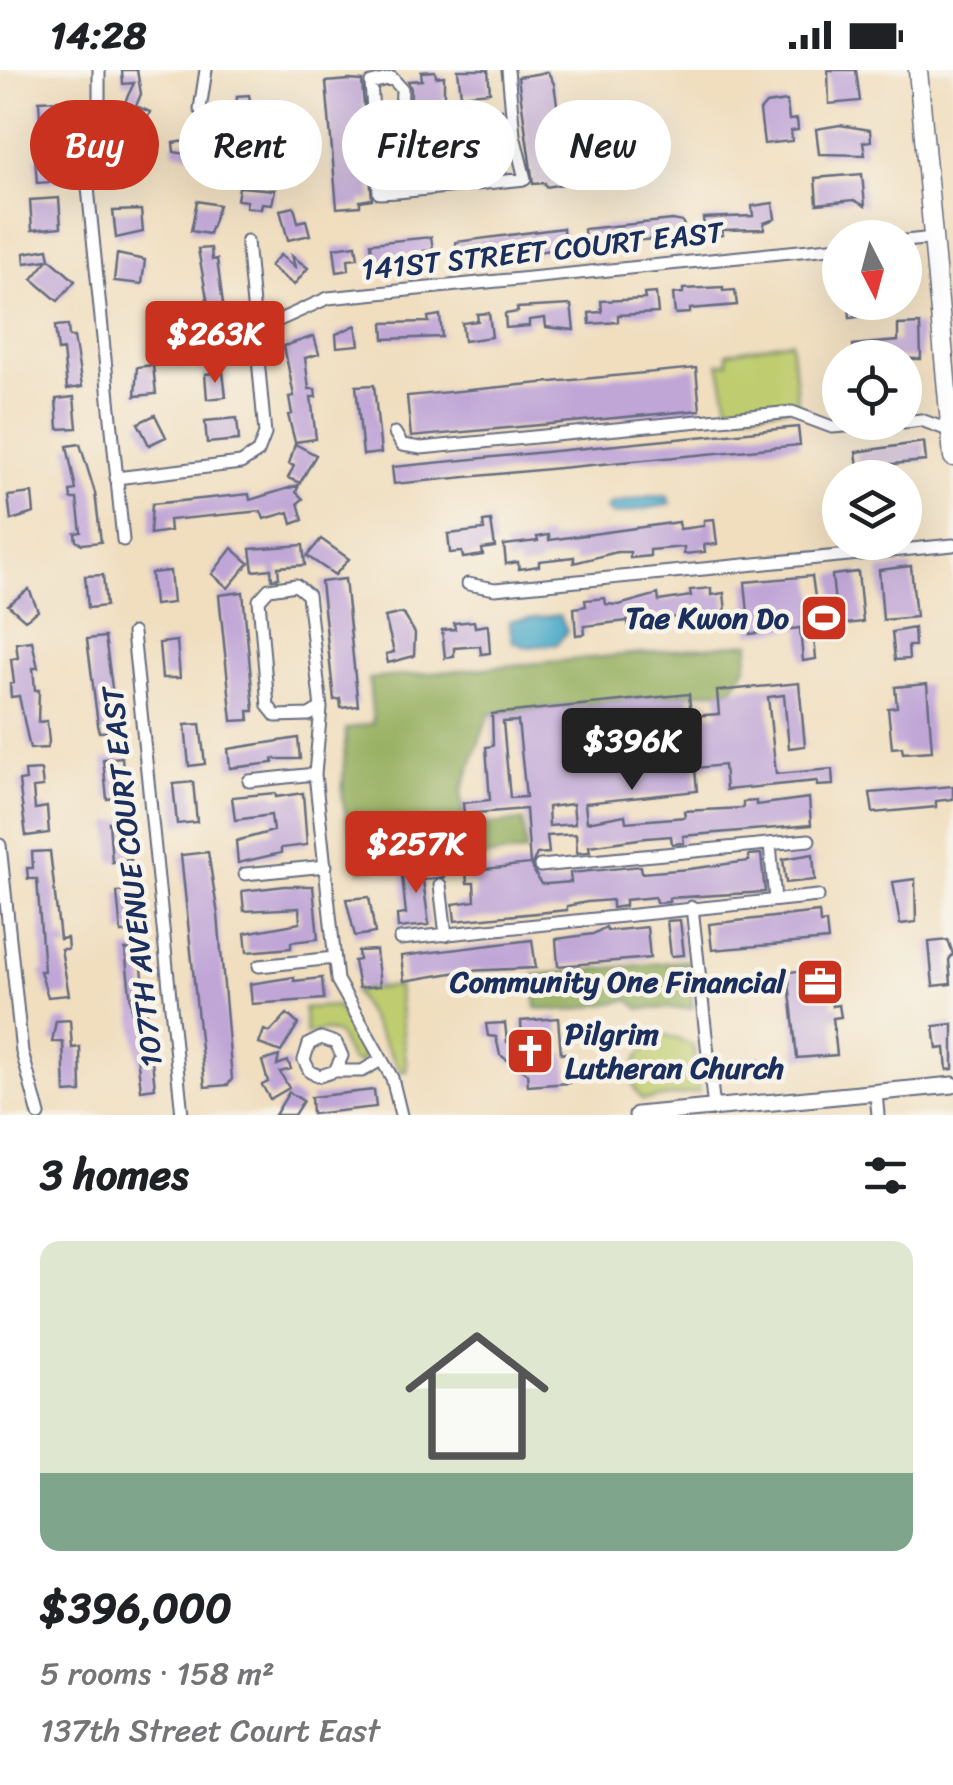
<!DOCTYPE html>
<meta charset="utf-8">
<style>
:root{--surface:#fff;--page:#f6f6f6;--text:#202124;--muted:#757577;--line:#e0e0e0;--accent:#c8321e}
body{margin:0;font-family:Sriracha,sans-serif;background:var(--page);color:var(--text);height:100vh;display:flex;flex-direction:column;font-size:38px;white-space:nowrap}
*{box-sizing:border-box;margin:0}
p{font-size:32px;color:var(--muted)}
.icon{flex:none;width:55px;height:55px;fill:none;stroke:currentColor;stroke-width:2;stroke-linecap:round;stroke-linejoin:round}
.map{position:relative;height:1045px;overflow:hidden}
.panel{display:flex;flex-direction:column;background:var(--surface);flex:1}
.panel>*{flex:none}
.hud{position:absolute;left:30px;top:30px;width:895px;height:90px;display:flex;gap:20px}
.needle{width:65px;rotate:174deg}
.tools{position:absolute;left:822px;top:150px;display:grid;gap:20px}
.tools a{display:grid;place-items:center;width:100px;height:100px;border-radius:50%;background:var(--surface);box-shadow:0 10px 40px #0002;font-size:50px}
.price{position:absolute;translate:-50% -85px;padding:0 22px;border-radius:10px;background:var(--accent);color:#fff;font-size:32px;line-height:65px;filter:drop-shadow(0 2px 5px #0008)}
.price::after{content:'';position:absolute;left:50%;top:60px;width:30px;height:22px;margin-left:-15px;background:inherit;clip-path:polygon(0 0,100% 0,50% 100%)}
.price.on{background:#222;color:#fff}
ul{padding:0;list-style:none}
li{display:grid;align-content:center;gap:20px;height:530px;padding:0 40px}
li+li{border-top:2px solid var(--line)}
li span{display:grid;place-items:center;height:310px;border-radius:20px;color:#555}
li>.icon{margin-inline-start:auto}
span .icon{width:180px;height:180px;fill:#fffc;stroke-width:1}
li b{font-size:42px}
h2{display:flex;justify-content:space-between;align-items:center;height:120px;padding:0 40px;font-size:42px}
.tag{padding:0 35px;border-radius:45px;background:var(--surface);box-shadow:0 10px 40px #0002;font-size:35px;line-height:90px}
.tag.on{background:var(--accent);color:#fff}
.status{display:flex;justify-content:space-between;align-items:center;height:70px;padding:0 50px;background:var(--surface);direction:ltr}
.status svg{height:28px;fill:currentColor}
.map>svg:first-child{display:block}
</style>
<div class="status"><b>14:28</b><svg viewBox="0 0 49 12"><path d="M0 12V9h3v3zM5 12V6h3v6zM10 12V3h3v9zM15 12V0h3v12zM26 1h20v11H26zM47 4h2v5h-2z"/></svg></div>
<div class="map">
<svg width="953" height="1045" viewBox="0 0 953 1045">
<rect width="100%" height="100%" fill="#f7f3e8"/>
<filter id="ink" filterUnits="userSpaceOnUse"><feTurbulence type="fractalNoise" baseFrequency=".01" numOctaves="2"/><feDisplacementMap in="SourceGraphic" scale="20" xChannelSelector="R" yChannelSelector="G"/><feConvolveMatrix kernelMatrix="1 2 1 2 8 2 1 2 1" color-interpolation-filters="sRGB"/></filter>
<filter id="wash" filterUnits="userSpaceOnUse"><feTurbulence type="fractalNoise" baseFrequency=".0048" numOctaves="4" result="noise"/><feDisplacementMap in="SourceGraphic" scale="40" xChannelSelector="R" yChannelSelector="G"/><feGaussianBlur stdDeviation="2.25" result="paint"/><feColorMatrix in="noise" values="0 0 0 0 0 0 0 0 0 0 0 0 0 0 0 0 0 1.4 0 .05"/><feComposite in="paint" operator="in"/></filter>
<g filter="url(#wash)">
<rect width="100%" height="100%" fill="#f0debf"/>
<!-- green -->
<path fill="#bfcd70" stroke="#6d7e67" stroke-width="2.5" d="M791,271L798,337L736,343L729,339L719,293H728L727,283Z
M398,916L407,1001H401L354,921Z
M337,936L365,983L360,993L351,991L338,964L325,960L306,964L304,938Z
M666,965L693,975L699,1022L643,1030C619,1005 640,975 666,965Z"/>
<!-- forest -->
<path fill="#97b062" stroke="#597060" stroke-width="2.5" d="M750,573L746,597L732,619L489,644L461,723L464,757L523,751L526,782L360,800L342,729L346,659L373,653L369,609Z
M684,891L688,892L693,938L640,939L629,930L567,941L536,938L534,905Z"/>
<!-- water -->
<path fill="#49a9c8" stroke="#326c93" stroke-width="2.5" d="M651,426H667L671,434L613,445L606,439L610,434Z
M559,545L567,561L557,574L527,577L513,572L509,551Z"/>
<g id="blocks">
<!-- building -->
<path fill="#c0a6d7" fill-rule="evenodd" d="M122,0H137L141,24L136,36L150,42L139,68L113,57L134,13L123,14Z
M458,0H488L490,22L461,25Z
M828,0H856L860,31L829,34Z
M435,1L436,7L444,6V74L472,71L471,52L496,49L495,40L502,39L506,102L453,107L452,99H437V109L416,111L415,104H408L411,19L408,11L422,10L421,2Z
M548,2L554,14L569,113L546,117L545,113L533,114L518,7Z
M349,10L362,11L372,129L360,131V136L337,138L326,12Z
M249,25L255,55L235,57L237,26Z
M58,30V40H65L66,55L59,56V65L41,66L39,31Z
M787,31L789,50L797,49L798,60L791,61L792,71L764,74L760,41L766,34Z
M840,55L870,60L871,71L863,72L865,85L819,84L816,59Z
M257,69L266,86L233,98L227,84Z
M186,71H213L215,89L193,92L192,85L174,82L173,73Z
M125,82L136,84L138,106L110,112L107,84Z
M62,84L64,111L37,113L35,86Z
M862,104L865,136L854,130L817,134L815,108Z
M239,117L275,120L272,134L262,133L261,139L246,137L247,131L237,130Z
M59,128L61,157L32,160L30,130Z
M197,131L219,135L209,164L191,161Z
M773,133L775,149L764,153V159L722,160L723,165L705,167L703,148L753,146L752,136Z
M294,137L298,152L306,150L310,165L288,170L280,140Z
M141,140L143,162L116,168L113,141Z
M672,150L683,152L685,167L585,174L584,159Z
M563,158L565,178L487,189L457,187L456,172Z
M431,167L433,180L424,181V187L373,196L371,173Z
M356,175L358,188L348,189L349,200L337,202L334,178Z
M211,178L212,190L217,189L228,272L221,273L222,284L207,286L201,235L208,234L198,179Z
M48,179L50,189L75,211L58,231L32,209L48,190L25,193L24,183Z
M117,184L145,190L142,214L114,211Z
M280,185L295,197L292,186L308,198L294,215L270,196Z
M723,217V221L735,220L737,235L690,239V243L675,244L673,224L683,223V219Z
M656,223L658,243L618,245V252L590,254L589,243L602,242L601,231L645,229L644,224Z
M876,232L877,244L850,248L849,235Z
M571,235L574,260L546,257L545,248L529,250V256L506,258L505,244L518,242L517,238Z
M489,243L492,267L464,271L462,253L478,251L477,244Z
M440,245L442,267L384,269L383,253L429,252L428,247Z
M920,254L921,289L854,288L853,275L898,271V255Z
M68,255L69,267H74L82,317L67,319L63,280L58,281L55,256Z
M356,255L359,275L337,277L336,264Z
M314,266L319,284L305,288L309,319H315L316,327H311L316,369L295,372L288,345L292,344L289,327L294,326L284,276Z
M153,295L156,324L135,326L137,297Z
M696,298L700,340L411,367L407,326Z
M223,302L226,327L207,329L205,304Z
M374,315L381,383L363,385L356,316Z
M74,327L77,358L58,359L56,329Z
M155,345L166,367L149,375L138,353Z
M237,348L239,370L207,373L205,351Z
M798,357L800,375L394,414L392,397Z
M924,372L926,391L858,397L856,382Z
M80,374L95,423L101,472L82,474L76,471L75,463L81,462L77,429H71L70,421L76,420L67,376Z
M295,374L316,385L300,413L288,408L294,396L289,394Z
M299,415L296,422L303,429L298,433L303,450L292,454L289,442L264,449L261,441L169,450L170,461L150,464L152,434L249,424L250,430Z
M32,423L34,443L11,450L8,426Z
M714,449L717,474L704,475L705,482L684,484V477L650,480V486L630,488V482H617L574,493V487L539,491V496L519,499L518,492L506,494L504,475L538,471L537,467L549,465V470L679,452L680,459L704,456V450Z
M491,451L495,477L482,479L483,485L463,488L462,482L450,483L448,464L484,460L483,452Z
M321,469L349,489L335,505L307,486Z
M303,475L305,495L278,497L279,508L272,509L271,499L253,501L250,479Z
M232,478L249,493L228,518L212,504Z
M911,496L916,547L883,550L879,500Z
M170,501L173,533L154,535L151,503Z
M858,502L863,552L837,555L832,505Z
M103,505L106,536L88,538L85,506Z
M812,506L819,556L813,557L816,589L803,591L800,558L750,564L745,512Z
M345,509L358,636L341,638L340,629L334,630L321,512Z
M711,518V525L724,523L726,542L692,546L693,553L681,554L680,547L637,552L638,560L629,561L628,551L584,556L585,564L576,565L574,538L586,536L585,530L605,528L606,534L619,535L658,524L659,531L691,526L690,520Z
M29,519L38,541L25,550L8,535Z
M243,522L254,641H248L249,650L232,651L219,525Z
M403,543L415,563L414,586L388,593L386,584L394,582L385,547Z
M474,551L475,557L488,555L490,583L481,584L480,576L454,578V587L445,588L442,560L455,559L454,553Z
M914,558L915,576H908L909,589L895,590L892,562Z
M105,567L118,661L99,662L87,569Z
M32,571L38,598H33L35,620H39L38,652L47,651L49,672L47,678L30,679L19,626L11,627L10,614L14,613L11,589L18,588L16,573Z
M177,571L180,608H162L159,573Z
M799,613L805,676L789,678L784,625L768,627L776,704L832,699L833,715L817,716V711L726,720L724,695L695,698L697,721L585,733L587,752L625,745L626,752L685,747L684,741L743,738V732L756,731V735L809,728L811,755L683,766L684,773L672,774L671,766L646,768L589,776L590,782L577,783L576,764L547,766L549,783L537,784L531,796L541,814H547L571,812L570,803L641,796L642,803L689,799L749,791V785L761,784L765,822L669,828V832L656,833L655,827L625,830V836L612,838V830L587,832L567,836V840L455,851L453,834L475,831L474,813H467L466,801L530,794L526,739L464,744L463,733L490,730L486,677L493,676L492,644L689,624L691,646L719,644L717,621ZM518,651L526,727L510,728L503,652ZM573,734L575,754L549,756L548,737Z
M927,614L932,681L903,683L902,677L892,678L888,638L897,637L895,617Z
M200,654L205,694L189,696L185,655Z
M298,668L300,689H273V693L230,698L228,679Z
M122,687L125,727L107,729L103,689Z
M41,700L43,717L33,718L35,739L47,737L49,763L26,766L19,711L26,710L25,701Z
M193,712L197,752L177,754L173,714Z
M953,716V729L936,731V737L873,743L870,723Z
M275,723L276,727L303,723L307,775L281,778V783L238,793L236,771L273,761L271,745L235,750L232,727Z
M127,750L131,790L112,792L109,752Z
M50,781L60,869L67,868L68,879H61L69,925L48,927L40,901H44L37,809H28L27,798H33L32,782Z
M208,782L218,845L232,1009L228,1015L205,1017L181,785Z
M813,784L815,810L786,813L783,789Z
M413,796L414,800L443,798L444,807L423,810L429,855L398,858L397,845L406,844L401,797Z
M915,809L916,852L900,854L893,812Z
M285,816H313L318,869L291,872V878L247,882L245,863L300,853L299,838L244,841L242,821Z
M136,821L139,861L121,863L117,822Z
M369,827L375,863L355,866L346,829Z
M819,842L820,853L826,852L828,870L712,880L709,854Z
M680,850L684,885L671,886L667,851Z
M606,857L607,861L647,857L650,888L558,896L556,869L593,864Z
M532,870L536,898L464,901L404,911L401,886Z
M948,870L953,884L949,890L951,914L933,916L929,872Z
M140,879L155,1018L141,1020L125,880Z
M376,880L380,916L359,918L354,891L359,890L358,881Z
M827,898L832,936L839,935L841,947L833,948L837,985L797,988L788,902Z
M294,907V911L322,908L324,929L252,934L250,914Z
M287,944L298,954L281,982L259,974L264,960L270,962Z
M558,948L561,984L565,983L569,1013L528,1016L527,1003L500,985L496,967L488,966L486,954L505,953L507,972L522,970L521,951Z
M70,950L72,978L80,977L81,1022L65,1023L63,972H52L56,951Z
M953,954V999L947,1000L945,978L937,979L934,956Z
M279,986L277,995L288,991L291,999L280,1002L289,1018L270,1029L262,1015L268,1012L262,991Z
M759,990L760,1004L732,1006L730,992Z
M374,1020L376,1037L312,1044L311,1027Z
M289,1022L303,1031L294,1045H275Z"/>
</g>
</g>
<g filter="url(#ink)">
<use href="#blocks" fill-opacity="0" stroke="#666c80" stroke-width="2.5"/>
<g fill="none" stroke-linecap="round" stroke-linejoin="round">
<!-- street casing -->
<g stroke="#666c80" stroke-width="15">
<path id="street" d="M99,0V36L84,77L123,470
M200,39L206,0
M398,122L402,19L392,8L371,13L379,123L398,122L525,109L514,65L508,0
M905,171L934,168
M255,261L328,228L840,177
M905,352L921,350L951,361
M395,363L402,375L421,378L792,342L832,357L899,352
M116,408L241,393L258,382L265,364L247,171
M468,514L495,519L953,475
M133,563L182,1045
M321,638L309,645L276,646L268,636L259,530L269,519L296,515L308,525L321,638L315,704L337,910L392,1008L401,1045
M249,711L315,704
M770,774L775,830
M0,775L22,982L39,1045
M540,796L809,770
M245,804L326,796
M440,815L446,865
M692,837L714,1039
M400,869L818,826
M259,896L334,888
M335,1001L320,1006L310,1002L304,990L309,974L321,968L336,973L342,986L335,1001H362L381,990
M876,1023L878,1045"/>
</g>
<!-- secondary casing -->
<g stroke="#666c80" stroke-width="19">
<path id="secondary" d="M637,1045L953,1015"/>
</g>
<!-- primary casing -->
<g stroke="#666c80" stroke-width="21">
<path id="primary" d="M918,0L953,387"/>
</g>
<!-- street -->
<use href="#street" stroke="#fff" stroke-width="11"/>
<!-- secondary -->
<use href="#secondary" stroke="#fff" stroke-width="15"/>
<!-- primary -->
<use href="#primary" stroke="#fff" stroke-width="18"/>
</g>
</g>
<!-- icons -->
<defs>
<g id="stadium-square" transform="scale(2.5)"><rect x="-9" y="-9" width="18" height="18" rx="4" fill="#c8321e" stroke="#f7f3e8"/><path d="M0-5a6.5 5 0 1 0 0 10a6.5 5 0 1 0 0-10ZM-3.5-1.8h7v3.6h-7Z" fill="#fff"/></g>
<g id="office-square" transform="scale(2.5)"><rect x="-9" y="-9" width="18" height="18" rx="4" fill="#c8321e" stroke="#f7f3e8"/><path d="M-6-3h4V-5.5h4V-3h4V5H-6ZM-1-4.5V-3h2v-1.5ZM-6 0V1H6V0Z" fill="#fff"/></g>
<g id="church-square" transform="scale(2.5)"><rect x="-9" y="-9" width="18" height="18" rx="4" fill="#c8321e" stroke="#f7f3e8"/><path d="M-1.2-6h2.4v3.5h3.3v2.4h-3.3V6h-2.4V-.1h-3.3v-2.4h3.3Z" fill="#fff"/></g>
</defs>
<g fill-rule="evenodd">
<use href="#stadium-square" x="824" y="548"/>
<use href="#office-square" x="820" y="912"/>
<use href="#church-square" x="530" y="981"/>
</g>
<g text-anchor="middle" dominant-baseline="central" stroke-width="9" stroke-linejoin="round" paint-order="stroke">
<!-- street labels -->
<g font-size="30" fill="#1b2f5e" stroke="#f7f3e8">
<text transform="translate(542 181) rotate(-6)">141ST STREET COURT EAST</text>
<text transform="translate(132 807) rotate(-96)">107TH AVENUE COURT EAST</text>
</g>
<!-- poi labels -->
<g font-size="30" font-weight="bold" fill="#1b2f5e" stroke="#f7f3e8" text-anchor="end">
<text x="789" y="548">Tae Kwon Do</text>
<text x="785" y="912">Community One Financial</text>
<text x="565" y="964" text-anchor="start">Pilgrim<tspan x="565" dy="34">Lutheran Church</tspan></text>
</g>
</g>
</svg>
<div class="tools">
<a><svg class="needle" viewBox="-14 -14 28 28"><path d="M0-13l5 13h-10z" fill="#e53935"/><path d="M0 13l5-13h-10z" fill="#757577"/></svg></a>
<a><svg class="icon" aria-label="locate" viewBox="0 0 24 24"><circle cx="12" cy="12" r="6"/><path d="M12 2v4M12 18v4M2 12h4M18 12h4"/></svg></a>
<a><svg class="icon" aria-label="layers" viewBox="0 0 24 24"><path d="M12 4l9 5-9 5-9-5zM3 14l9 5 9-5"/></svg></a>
</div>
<b class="price" style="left:215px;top:316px">$263K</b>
<b class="price on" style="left:632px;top:723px">$396K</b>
<b class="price" style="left:416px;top:826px">$257K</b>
<div class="hud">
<a class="tag on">Buy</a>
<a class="tag">Rent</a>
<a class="tag">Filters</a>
<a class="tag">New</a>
</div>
</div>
<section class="panel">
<h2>3 homes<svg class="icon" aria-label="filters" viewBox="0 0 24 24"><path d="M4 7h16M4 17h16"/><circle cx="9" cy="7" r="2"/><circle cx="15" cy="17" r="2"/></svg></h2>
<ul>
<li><span style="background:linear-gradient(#dfe7d0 75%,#7fa58c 0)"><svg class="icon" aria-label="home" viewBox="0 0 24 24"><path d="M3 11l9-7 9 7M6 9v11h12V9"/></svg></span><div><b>$396,000</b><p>5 rooms · 158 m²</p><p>137th Street Court East</p></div></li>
</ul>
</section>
